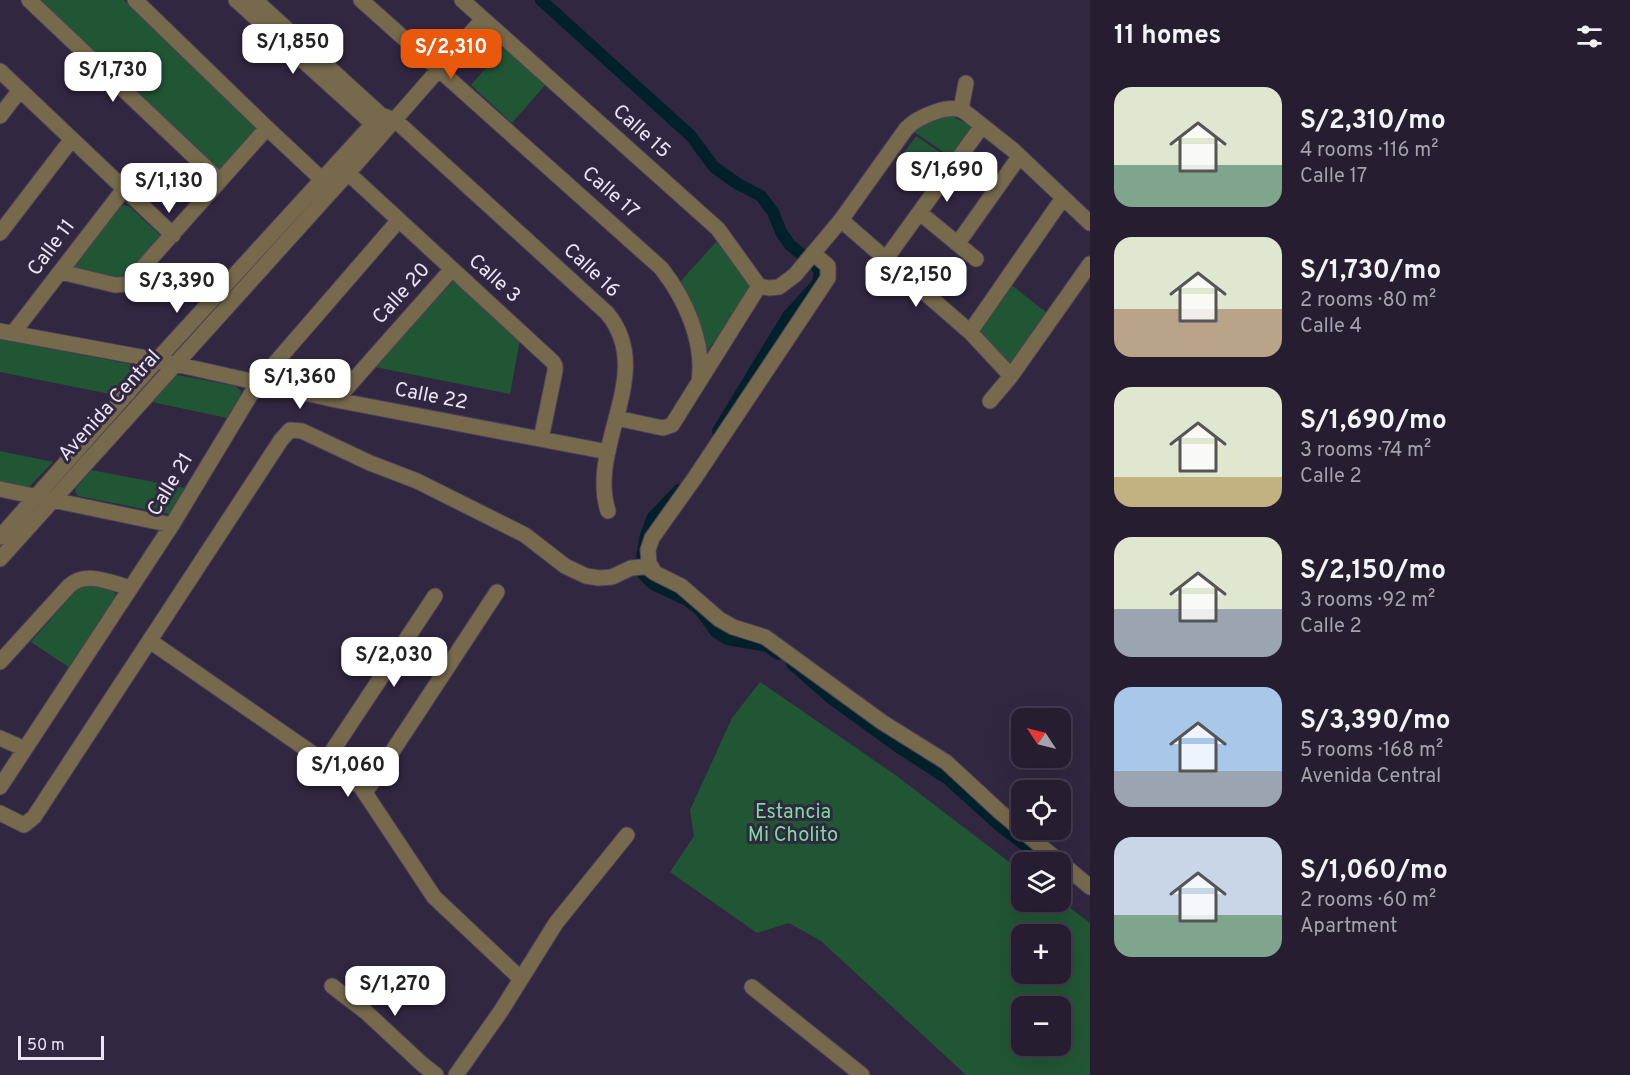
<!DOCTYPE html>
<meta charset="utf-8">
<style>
:root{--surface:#261d31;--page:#322a3d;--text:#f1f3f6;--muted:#a4a2ab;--line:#423b4d;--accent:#ea580c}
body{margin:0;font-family:Overpass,sans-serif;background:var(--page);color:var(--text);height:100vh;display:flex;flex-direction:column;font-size:22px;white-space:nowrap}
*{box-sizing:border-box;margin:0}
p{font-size:20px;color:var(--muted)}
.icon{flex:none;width:33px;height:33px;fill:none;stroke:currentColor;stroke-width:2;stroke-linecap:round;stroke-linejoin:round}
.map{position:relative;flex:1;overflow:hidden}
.details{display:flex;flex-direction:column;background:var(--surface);width:540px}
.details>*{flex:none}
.needle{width:39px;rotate:305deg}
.buttons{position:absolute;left:1011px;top:708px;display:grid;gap:12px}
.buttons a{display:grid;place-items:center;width:60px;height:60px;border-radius:12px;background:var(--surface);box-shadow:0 6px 24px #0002,0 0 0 2px var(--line);font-size:30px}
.scale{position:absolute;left:18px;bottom:15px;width:86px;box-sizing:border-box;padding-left:6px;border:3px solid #ebe5f6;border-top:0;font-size:16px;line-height:21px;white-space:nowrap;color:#ebe5f6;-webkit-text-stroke:4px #322741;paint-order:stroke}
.price{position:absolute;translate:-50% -51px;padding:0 14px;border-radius:12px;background:#fff;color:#222;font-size:20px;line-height:39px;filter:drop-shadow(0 2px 3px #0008)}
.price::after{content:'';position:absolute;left:50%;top:36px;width:18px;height:14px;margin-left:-9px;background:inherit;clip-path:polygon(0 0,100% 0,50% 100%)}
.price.on{background:var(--accent);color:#fff}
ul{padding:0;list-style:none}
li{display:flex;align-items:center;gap:18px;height:150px;padding:0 24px}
li span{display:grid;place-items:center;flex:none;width:168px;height:120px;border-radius:18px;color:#555}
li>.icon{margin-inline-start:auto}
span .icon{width:72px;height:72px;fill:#fffc;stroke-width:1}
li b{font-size:26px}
h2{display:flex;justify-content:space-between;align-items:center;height:72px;padding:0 24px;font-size:26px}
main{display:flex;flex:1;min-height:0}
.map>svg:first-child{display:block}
</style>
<main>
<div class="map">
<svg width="1090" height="1075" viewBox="0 0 1090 1075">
<rect width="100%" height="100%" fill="#322741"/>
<!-- green -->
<path fill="#215634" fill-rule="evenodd" d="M39,0H124L257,129L223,169L219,170Z
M506,45L547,83L512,123L471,85Z
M951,115C959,121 966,122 974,128L953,159L913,131L917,127Z
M916,136L947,157L933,178L902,156Z
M122,205L129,206L161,236L126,281L74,268L75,263L119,206Z
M718,240L752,288L708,350L703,347L679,283Z
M454,280L520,340L510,394L375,367Z
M1009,283L1047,313L1012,362H1009L979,333L978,327Z
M0,339L130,364L134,367L136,371L115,395L0,372Z
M177,375L235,386L241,391L240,397L227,418L152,402Z
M0,451L53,462L27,489L0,484Z
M91,470L185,488L169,514L78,496L75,491L76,488Z
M88,584L111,589L117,596L70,668L31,642L77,589Z
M760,682L894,774L1021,871L1022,902L1061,901L1090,923V1075H966L821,941L789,923L757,933L670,872L694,836L690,810L732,718ZM1022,934H1060V974H1022ZM1022,1006H1060V1046H1022Z"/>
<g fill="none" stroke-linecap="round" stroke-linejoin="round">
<!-- canal -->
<path stroke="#00202a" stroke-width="12" d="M541,0L691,136L714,167L738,184L761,196L773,212L781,232L790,245L816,266L820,272L818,283L788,316L718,431
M679,490L653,517L646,535L642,557L643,574L653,584L687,600L700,610L716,632L727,639L767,646L778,654
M792,664L832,699L897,746L948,779L1000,826L1047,862"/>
<!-- minor casing -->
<g stroke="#4c425a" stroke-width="17">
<path id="minor" d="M29,0L220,181
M135,0L267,128L330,187
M236,0L373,124
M255,0L381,115L395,120L607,313C657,373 587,445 608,511
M361,0L661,268C685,298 705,342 699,382
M462,0L718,229L759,286L672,425L663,428L616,418
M0,71L173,235
M961,109L966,83
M0,116L20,90
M348,173L553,362L555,366V371L541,439
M920,213L976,259
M841,220L970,332L1011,376
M0,233L72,139
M958,243L1019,157
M813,253L828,266V278L694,479L652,538L648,550L649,563L655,573L681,586L719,619L733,627L765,637L882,722L946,762L1000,812L1090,887
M885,260L982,126
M61,272L115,285L128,284L267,128
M759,286L769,288L779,287L795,275L841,220L906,129C917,117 951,102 965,112L1013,150L1090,223
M0,331L157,360L336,400L608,452
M970,332L1063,198
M13,333L124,189
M336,400L452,269
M990,401L1011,376L1090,264
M0,489L172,525
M0,537L157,360L381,115
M0,559L348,173L483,19
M150,641L361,787L434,897L521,979
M0,662L69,586C86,570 111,583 131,588
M0,738L25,749
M325,762L435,596
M0,787L172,525L257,384L399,220
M365,793L497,592
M0,813L24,825L34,817L281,440L290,430L302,431L370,463L417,481L525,535L565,566L586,576L599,578L612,577L631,568L641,567H647L655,573
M332,986L366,1012L422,1064L436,1075
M752,987L862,1075
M456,1075L501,1011L556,923L627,835"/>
</g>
<!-- minor -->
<use href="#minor" stroke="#776a4c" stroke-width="15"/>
</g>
<g text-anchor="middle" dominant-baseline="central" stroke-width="6" stroke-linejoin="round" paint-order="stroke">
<!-- street labels -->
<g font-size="20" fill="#ebe5f6" stroke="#322741">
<text transform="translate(641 132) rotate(42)">Calle 15</text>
<text transform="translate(610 193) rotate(41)">Calle 17</text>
<text transform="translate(52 248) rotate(-53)">Calle 11</text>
<text transform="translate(591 271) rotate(43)">Calle 16</text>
<text transform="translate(494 279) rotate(42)">Calle 3</text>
<text transform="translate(402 294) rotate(-48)">Calle 20</text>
<text transform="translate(431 397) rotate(11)">Calle 22</text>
<text transform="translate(110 406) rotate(-48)">Avenida Central</text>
<text transform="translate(171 485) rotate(-59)">Calle 21</text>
</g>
<!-- park labels -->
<g font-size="20" fill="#7ade9b" stroke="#322741">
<text x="793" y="813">Estancia<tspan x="793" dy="23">Mi Cholito</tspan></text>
</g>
</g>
</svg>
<div class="buttons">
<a><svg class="needle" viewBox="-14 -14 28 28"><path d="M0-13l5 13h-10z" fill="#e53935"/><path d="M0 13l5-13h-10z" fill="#a4a2ab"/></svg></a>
<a><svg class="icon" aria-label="locate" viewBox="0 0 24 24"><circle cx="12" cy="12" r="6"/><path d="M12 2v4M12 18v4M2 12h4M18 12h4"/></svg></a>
<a><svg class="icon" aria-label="layers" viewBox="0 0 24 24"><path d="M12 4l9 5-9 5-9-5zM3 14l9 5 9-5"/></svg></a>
<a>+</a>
<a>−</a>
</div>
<div class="scale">50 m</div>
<b class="price" style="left:293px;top:75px">S/1,850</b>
<b class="price on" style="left:451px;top:80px">S/2,310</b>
<b class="price" style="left:113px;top:103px">S/1,730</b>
<b class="price" style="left:947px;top:203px">S/1,690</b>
<b class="price" style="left:169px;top:214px">S/1,130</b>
<b class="price" style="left:916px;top:308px">S/2,150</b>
<b class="price" style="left:177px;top:314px">S/3,390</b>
<b class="price" style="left:300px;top:410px">S/1,360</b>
<b class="price" style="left:394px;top:688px">S/2,030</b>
<b class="price" style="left:348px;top:798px">S/1,060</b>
<b class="price" style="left:395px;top:1017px">S/1,270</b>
</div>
<section class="details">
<h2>11 homes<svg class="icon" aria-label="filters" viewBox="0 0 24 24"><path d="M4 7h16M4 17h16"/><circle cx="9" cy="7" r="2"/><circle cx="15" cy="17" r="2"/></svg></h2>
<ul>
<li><span style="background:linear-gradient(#dfe7d0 65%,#7fa58c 0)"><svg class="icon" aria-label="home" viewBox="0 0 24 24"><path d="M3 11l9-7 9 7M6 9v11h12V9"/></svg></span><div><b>S/2,310/mo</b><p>4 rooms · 116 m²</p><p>Calle 17</p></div></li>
<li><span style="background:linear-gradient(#dfe7d0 60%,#b9a48a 0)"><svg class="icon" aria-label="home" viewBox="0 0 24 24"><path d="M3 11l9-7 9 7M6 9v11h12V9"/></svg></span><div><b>S/1,730/mo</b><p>2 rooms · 80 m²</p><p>Calle 4</p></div></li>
<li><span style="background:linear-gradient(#dfe7d0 75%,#c2b280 0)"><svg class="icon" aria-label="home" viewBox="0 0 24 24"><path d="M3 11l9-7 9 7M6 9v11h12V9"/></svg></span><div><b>S/1,690/mo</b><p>3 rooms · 74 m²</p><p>Calle 2</p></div></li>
<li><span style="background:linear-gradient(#dfe7d0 60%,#9aa5b1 0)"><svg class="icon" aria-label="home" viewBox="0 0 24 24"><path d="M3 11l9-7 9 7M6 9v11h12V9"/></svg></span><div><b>S/2,150/mo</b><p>3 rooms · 92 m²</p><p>Calle 2</p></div></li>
<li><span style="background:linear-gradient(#a9c7e8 70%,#9aa5b1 0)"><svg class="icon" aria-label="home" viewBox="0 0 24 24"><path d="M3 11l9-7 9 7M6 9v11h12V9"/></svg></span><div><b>S/3,390/mo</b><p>5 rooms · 168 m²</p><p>Avenida Central</p></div></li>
<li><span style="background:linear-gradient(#c9d6e8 65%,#7fa58c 0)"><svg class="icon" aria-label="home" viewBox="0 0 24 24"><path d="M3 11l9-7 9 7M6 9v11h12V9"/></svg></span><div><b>S/1,060/mo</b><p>2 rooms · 60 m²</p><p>Apartment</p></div></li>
</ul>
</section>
</main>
